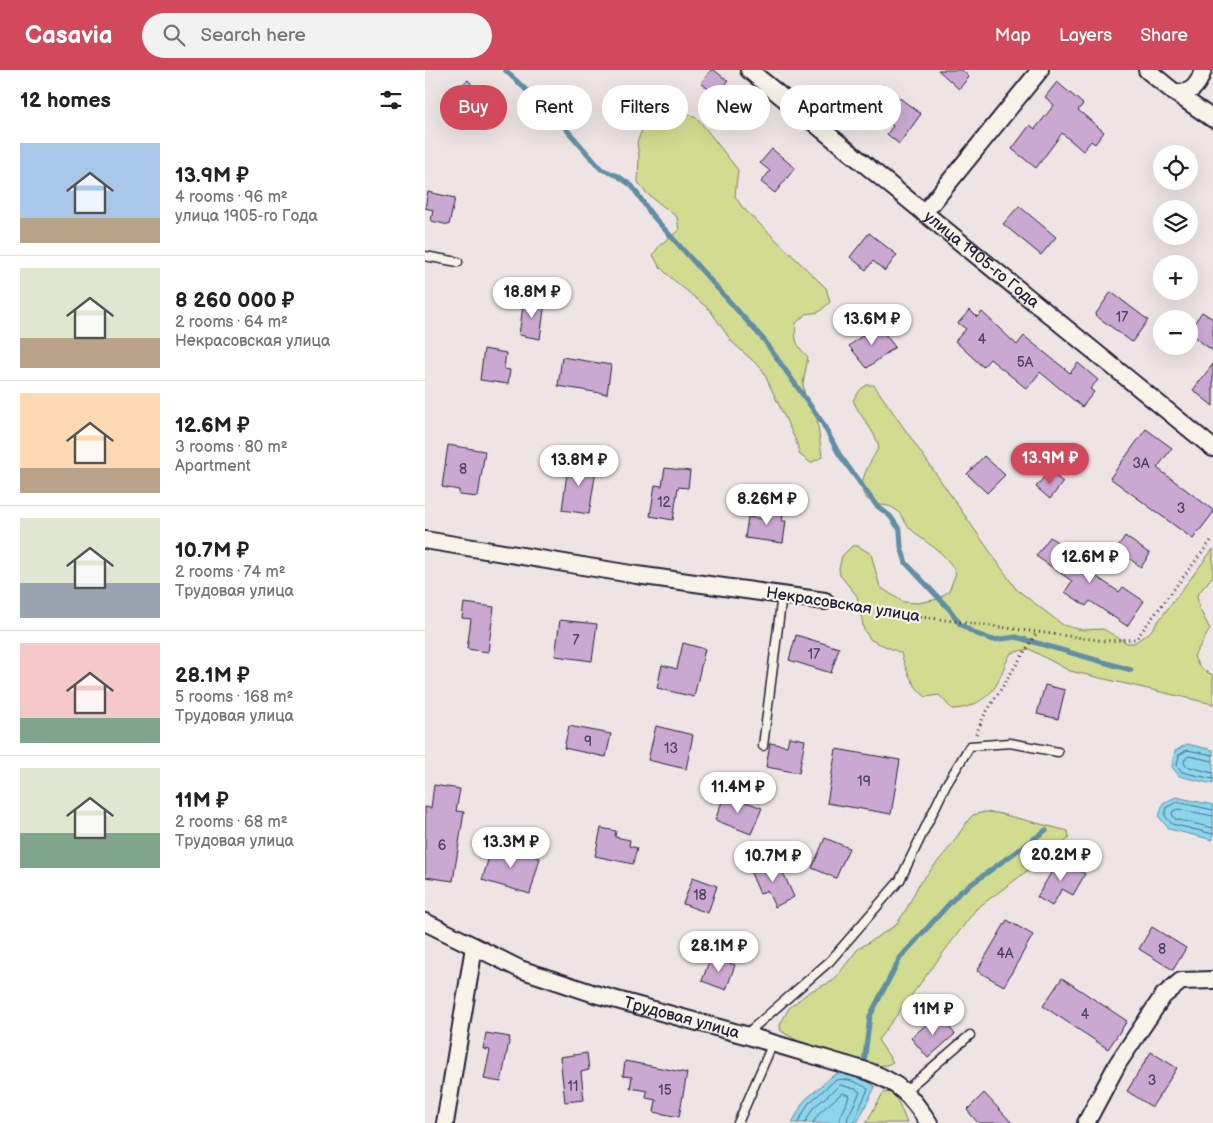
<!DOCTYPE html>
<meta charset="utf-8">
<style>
:root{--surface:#fff;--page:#f2f2f2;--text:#202124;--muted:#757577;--line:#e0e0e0;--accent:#d1495b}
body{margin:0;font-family:"Balsamiq Sans",sans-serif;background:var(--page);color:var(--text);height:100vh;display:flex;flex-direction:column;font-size:19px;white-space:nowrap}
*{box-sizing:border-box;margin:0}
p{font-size:16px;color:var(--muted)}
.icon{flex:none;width:28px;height:28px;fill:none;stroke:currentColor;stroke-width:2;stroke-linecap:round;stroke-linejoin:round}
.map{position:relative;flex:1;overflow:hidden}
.panel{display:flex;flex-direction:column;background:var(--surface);width:425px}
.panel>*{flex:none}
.top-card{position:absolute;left:15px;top:15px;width:475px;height:45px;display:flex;gap:10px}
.controls{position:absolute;left:728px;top:75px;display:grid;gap:10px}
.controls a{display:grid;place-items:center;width:45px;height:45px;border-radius:50%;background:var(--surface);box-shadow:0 5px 20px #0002;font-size:25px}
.price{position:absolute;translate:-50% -42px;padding:0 11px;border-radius:18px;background:#fff;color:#222;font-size:16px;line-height:32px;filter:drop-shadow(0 1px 2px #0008)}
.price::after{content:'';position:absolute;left:50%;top:30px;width:15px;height:11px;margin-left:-8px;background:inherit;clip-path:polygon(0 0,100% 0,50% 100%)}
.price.active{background:var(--accent);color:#fff}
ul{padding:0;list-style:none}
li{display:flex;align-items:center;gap:15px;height:125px;padding:0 20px}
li+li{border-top:1px solid var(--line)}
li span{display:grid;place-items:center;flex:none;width:140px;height:100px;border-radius:0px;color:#555}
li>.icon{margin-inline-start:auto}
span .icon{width:60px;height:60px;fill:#fffc;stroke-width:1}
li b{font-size:21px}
h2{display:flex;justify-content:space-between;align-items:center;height:60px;padding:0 20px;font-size:21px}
.chip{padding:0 18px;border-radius:22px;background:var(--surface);box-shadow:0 5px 20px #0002;font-size:18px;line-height:45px}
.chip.active{background:var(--accent);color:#fff}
header{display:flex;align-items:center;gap:30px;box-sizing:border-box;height:70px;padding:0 25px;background:var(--accent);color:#fff}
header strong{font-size:24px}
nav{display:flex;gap:28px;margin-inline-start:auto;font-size:18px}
.search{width:350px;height:45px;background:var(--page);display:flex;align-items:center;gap:12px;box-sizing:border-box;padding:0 18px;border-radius:28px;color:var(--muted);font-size:19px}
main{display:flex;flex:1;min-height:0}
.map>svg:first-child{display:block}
</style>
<header>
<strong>Casavia</strong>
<div class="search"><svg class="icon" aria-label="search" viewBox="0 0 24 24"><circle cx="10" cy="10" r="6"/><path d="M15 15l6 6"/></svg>Search here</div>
<nav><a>Map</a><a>Layers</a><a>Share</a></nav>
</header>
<main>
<section class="panel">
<h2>12 homes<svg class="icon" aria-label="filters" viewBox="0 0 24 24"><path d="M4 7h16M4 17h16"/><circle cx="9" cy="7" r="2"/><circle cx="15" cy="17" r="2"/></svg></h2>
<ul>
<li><span style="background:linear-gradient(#a9c7e8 75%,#b9a48a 0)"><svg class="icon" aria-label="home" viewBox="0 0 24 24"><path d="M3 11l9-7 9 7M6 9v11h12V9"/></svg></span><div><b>13.9M ₽</b><p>4 rooms · 96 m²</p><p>улица 1905-го Года</p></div></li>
<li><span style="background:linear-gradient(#dfe7d0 70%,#b9a48a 0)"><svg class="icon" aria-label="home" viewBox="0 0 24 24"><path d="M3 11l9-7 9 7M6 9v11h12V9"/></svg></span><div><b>8 260 000 ₽</b><p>2 rooms · 64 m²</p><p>Некрасовская улица</p></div></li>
<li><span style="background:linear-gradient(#ffd9b3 75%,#b9a48a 0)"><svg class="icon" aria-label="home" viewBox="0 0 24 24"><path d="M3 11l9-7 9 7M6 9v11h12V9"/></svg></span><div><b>12.6M ₽</b><p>3 rooms · 80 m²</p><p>Apartment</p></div></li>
<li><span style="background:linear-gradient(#dfe7d0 65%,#9aa5b1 0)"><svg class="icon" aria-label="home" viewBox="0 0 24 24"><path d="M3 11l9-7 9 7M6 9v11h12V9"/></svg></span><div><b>10.7M ₽</b><p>2 rooms · 74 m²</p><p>Трудовая улица</p></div></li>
<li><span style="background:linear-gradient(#f6c9c9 75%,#7fa58c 0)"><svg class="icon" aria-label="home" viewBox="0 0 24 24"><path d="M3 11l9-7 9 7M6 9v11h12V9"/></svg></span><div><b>28.1M ₽</b><p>5 rooms · 168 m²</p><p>Трудовая улица</p></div></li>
<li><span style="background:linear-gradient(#dfe7d0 65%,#7fa58c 0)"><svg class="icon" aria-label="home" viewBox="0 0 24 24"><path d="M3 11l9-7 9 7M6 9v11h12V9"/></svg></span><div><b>11M ₽</b><p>2 rooms · 68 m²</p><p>Трудовая улица</p></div></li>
</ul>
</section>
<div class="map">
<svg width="788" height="1053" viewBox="0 0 788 1053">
<rect width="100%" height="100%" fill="#eee4e4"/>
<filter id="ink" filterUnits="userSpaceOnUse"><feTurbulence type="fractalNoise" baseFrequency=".02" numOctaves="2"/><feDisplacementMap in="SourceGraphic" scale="10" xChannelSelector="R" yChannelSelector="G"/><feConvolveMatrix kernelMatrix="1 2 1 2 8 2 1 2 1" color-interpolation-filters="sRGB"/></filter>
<g filter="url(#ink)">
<!-- green -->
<path fill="#d1dc90" stroke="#7a7f66" d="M248,43H261L273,49L313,100L310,126L317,137L401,218L405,232L394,242L381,244L371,253C369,270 371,275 383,287L378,314L380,327L392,349L397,387L386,393L375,385L371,371L337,299L307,272L285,240L245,207L234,196L228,185L235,175L254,160L252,147L220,122L213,112L214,86L212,73L216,62Z
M442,315H449L591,519L638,555L657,560L678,559L702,573H709L725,562L788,479V506L772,525L774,538L785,559L769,586C772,595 779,602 788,605V634L645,601L604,579L586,583C580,592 578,602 573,612C564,629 545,639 527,639L514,625L501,627C488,618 480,598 476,583L446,570L439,560L432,526L415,505L414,499L417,486L427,476H433L446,484L455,517L478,532L493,533L513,529L524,521L531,503C518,478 502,476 485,458C479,453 477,444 471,440C463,434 457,436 449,433C423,423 446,392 454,377C448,357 436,349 428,330L436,319Z
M560,742L572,743L643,761L644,768L633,778L551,839L453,970L468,992L462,995L449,996L373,971L356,961L355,955L364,938L384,922L408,911L433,879L471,855L482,838L494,814L525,777L544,749L548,745Z
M467,1022L473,1031L482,1053H441L458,1023Z"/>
<!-- water -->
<path fill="#8bd6ec" stroke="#618ea5" d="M762,674L788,680V714L754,706L747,697L750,681Z
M751,727L788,735V770L744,759L734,747L738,733Z
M413,1003C425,1006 442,1008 450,1017L432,1053H367L379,1031L406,1007Z"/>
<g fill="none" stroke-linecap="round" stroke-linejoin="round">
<!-- shore -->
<path stroke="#4c6a82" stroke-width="1" d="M788,685L762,680L754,685L752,695L757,702L788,709
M788,691L764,686L760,689L759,693L761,696L788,703
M788,740L752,732L742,737L740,746L747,754L788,764
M788,746L753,739L748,741L747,744L750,749L788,758
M373,1053L383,1034L409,1011C418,1006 435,1013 443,1019L428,1053
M380,1053L388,1038L415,1015L430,1019L435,1022L423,1047L422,1053
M388,1053L394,1043L417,1023L423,1025L424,1027L415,1046L414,1053"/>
<!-- stream -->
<path stroke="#618ea5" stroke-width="5" d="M80,0L135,52L176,99L193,106L207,116L226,144L339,270L397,352L414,384L451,435L465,446L475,460L476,477L481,493L525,540L535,554L549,563L568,570L591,567L706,600
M439,993L445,946L475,888L534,823L621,760"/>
</g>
<!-- building -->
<path fill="#caa8d2" stroke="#22223b" d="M286,0H289L303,11L292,26L276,13Z
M513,0H537L544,7L534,19Z
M43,10L59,29L35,48L20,29Z
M632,12L658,34L653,40L679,62L670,74L666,71L658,81L637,63L611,98L587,79L605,55L610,59L629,35L620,27Z
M457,15L496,44L474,74L462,64L468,56L441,36Z
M347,79L370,98L350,123L336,112L345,101L335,93Z
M3,122L30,128L24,155L6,151L8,140L0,138Z
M594,136L631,167L616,185L578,154Z
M444,163L472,185L460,201L448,191L441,200L425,187Z
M686,222L723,250L707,272L670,245Z
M99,229L120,232L115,269L94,265Z
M545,240L552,247L557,242L592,275L599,266L645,303L653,293L673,310L665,319L669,322L657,337L615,302L602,319L565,289L558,297L530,271L541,259L533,253Z
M777,242L788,249V281L764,263V261Z
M452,254L470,277L442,298L424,276Z
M59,279L81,283L79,299L85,300L83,314L55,310Z
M137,287L186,295L182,324L133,316Z
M788,294V336L768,320Z
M721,359L747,378L732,398L788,440V443L768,469L685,408Z
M23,375L60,381L53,427L34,425V420L17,417Z
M559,386L580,405L562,423L542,404Z
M144,389L172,394L164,444L137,440Z
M240,398L265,401L263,418L253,417L248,450L225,446L230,415L237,416Z
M624,401L638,412L625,429L611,417Z
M340,437L359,439L357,451H361L358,473L320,468L323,447L339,449Z
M700,466L725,484L716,497L691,479Z
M625,467L651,485L647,490L694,522L698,517L719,531L702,556L665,531L661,536L640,522L647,511L611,486Z
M39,533L69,537L63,582L42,579L46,549L37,548Z
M135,550L172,554L167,591L130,586Z
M371,565L414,578L406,603L364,590Z
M258,573L280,579L269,627L232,618L237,595L252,599Z
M620,615L640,620L633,649L612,644Z
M144,656L186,664L181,687L139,678Z
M231,656L268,665L261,699L223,690Z
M364,667L380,670L374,703L341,697L345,673L362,676Z
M411,679L475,690L466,744L402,733Z
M9,715L35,719L31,741L39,742L28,811L0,807V737L6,738Z
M300,724L337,738L326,764L290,750Z
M176,758L191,761L190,767L205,770L204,776L212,778L208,794L170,786Z
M400,768L424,778L411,808L387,798Z
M68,774L115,788L105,824L57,810Z
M634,789L660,804L648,825L637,819L627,836L612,827Z
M353,791L369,827L350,837L342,820L335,824L326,803Z
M268,807L292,816L283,843L258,834Z
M582,850L608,865L579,916L552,901Z
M727,857L761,878L748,900L714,879Z
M286,886L310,895L301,920L277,911Z
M637,908L702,951L683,979L618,936Z
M513,944L530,964L503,988L486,968Z
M61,963L85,967L76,1012L59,1009L65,980L58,979Z
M726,982L752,998L727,1037L702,1021Z
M162,983L164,1000L156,1002L159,1030L140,1032L135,987Z
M200,991L262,1003L254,1047L229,1042L231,1030L221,1028L222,1021L205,1018L207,1007L198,1006Z
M559,1023L587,1053H553L542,1040Z"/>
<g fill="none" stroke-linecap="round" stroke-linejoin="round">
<!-- lane casing -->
<g stroke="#22223b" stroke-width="11">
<path id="lane" d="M0,186L33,192
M338,676L357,525
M320,965L405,891L475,810L521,715L545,676L585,673L633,682
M480,1021L545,965
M313,1053L348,973"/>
</g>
<!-- street casing -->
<g stroke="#22223b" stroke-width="20">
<g id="street">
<path id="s1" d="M324,0L788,378"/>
<path d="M722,0L749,22L788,49"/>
<path d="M749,22C766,26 774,14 778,0"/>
<path d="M499,143L615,0"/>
<path d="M0,470L212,505L400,531"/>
<path id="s2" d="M0,852L95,899L170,924L320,965L445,1002C476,1014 486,1026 504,1053"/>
<path d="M20,1053L49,877"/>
<path d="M661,1053L693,993L738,926L756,911L788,910"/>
</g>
</g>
<!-- path -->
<path stroke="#22223b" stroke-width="3" stroke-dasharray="1 4" stroke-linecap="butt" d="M416,534L467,543L681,571L711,569L788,468
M551,664L559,646L612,562"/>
<!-- lane -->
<use href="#lane" stroke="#f7f3e8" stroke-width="8"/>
<!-- street -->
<use href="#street" stroke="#f7f3e8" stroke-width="16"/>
</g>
</g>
<g text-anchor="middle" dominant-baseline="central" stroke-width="4.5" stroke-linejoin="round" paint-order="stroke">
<!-- number labels -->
<g font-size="14" fill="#4c4461">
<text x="697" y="247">17</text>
<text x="557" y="269">4</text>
<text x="600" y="292">5А</text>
<text x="716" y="393">3А</text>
<text x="38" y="399">8</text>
<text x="239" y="432">12</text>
<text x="756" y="438">3</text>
<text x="151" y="570">7</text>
<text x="389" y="584">17</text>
<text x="163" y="671">9</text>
<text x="246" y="678">13</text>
<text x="439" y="711">19</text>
<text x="17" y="775">6</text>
<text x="275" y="825">18</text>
<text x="737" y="879">8</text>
<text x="580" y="883">4А</text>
<text x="660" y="944">4</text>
<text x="727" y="1010">3</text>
<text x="148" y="1016">11</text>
<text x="240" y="1020">15</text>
</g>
<!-- street labels -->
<g font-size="16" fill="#22223b" stroke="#f7f3e8">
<text stroke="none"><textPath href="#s1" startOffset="300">улица 1905-го Года</textPath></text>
<text transform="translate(418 535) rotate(9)">Некрасовская улица</text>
<text stroke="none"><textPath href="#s2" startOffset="275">Трудовая улица</textPath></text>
</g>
</g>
</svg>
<div class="controls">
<a><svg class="icon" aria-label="locate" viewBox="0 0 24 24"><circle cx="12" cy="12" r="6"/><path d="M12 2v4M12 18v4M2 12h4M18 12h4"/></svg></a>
<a><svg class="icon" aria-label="layers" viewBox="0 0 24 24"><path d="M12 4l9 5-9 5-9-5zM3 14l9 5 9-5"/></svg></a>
<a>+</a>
<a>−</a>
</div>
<b class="price" style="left:107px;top:249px">18.8M ₽</b>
<b class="price" style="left:447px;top:276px">13.6M ₽</b>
<b class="price active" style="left:625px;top:415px">13.9M ₽</b>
<b class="price" style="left:154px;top:417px">13.8M ₽</b>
<b class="price" style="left:342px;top:456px">8.26M ₽</b>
<b class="price" style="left:665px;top:514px">12.6M ₽</b>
<b class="price" style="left:313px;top:744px">11.4M ₽</b>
<b class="price" style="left:86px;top:799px">13.3M ₽</b>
<b class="price" style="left:636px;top:812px">20.2M ₽</b>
<b class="price" style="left:348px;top:813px">10.7M ₽</b>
<b class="price" style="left:294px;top:903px">28.1M ₽</b>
<b class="price" style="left:508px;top:966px">11M ₽</b>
<div class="top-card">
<a class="chip active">Buy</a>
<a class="chip">Rent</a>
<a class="chip">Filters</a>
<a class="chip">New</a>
<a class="chip">Apartment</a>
</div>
</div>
</main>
